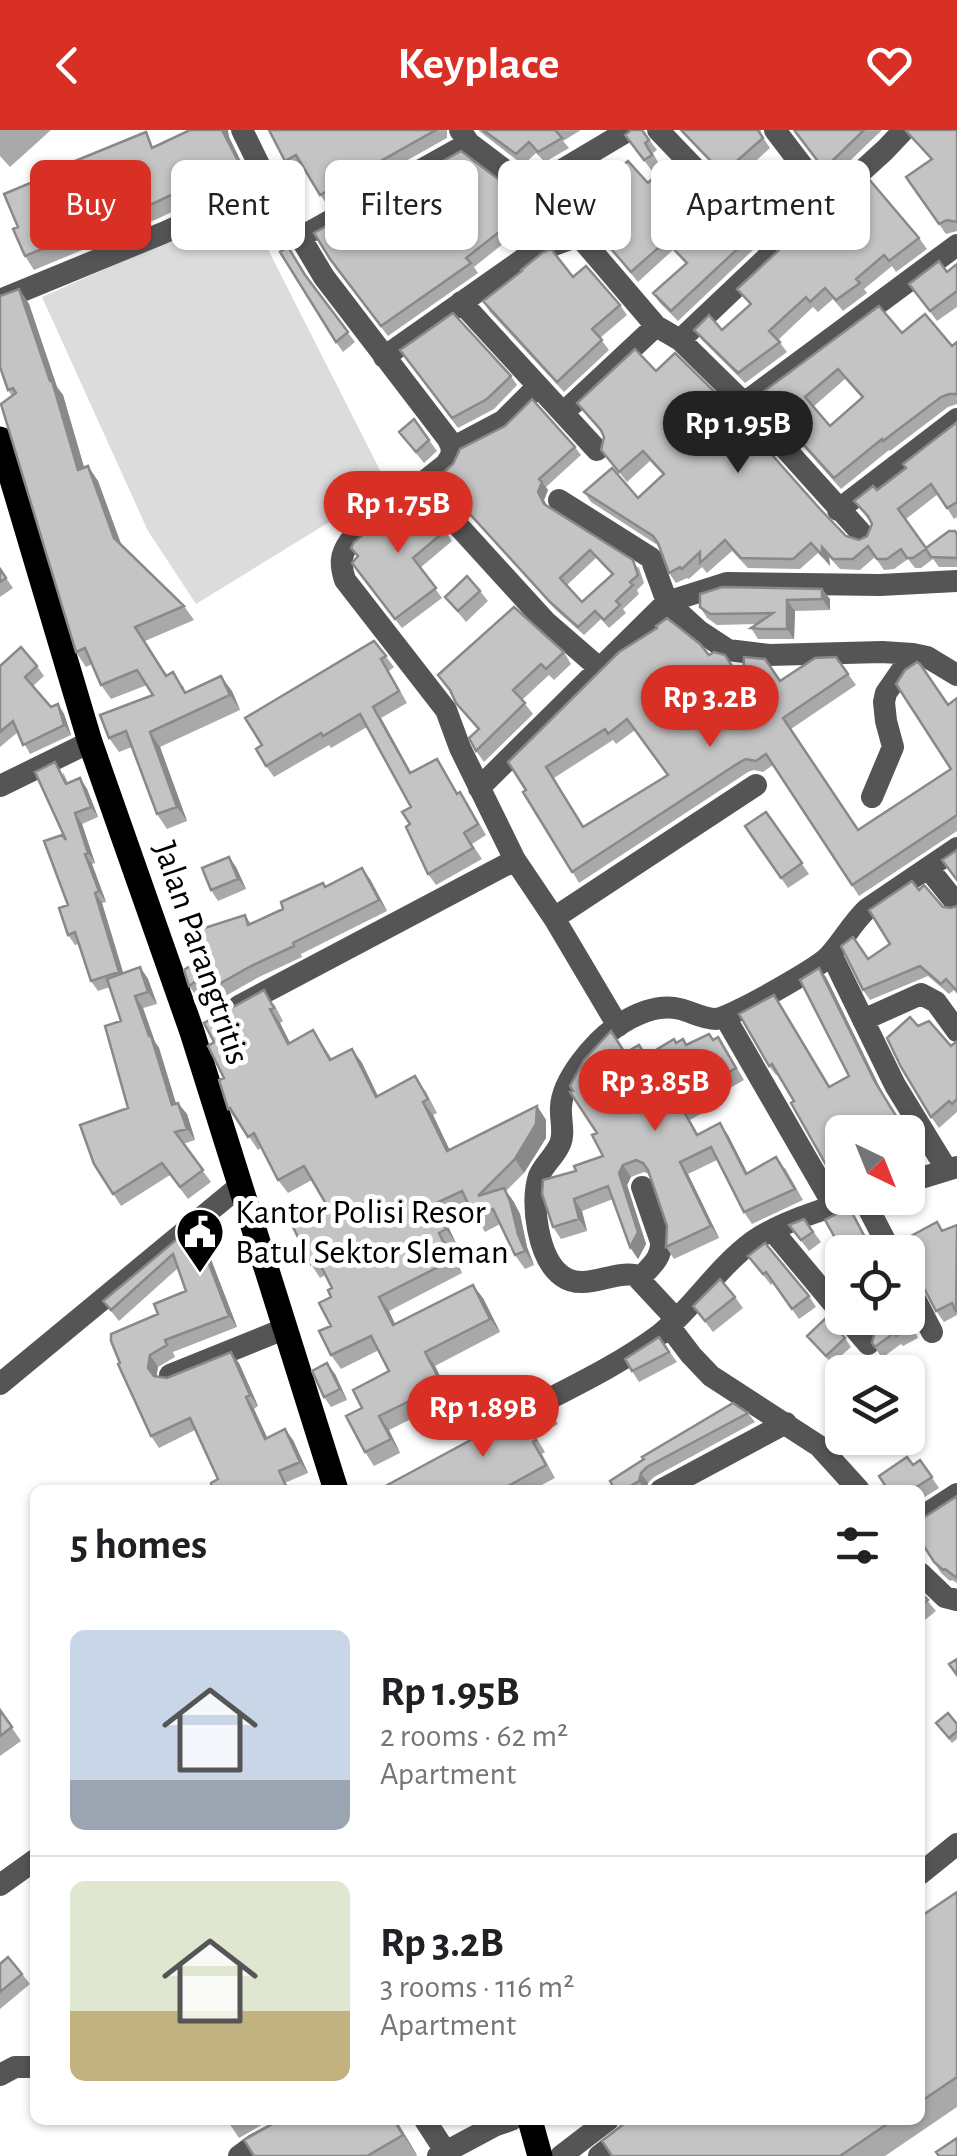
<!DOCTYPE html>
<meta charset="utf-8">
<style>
:root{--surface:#fff;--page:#f2f2f2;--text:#202124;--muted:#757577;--line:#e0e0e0;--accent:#d93025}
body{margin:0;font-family:"Alegreya Sans",sans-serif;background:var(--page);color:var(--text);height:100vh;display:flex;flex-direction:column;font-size:38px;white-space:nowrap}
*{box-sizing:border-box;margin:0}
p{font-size:32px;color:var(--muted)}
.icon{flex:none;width:55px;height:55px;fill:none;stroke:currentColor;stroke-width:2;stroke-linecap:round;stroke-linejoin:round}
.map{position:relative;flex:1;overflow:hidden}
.details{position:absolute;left:30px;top:1355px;width:895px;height:640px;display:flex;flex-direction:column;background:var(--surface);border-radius:15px;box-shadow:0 2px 8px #0004}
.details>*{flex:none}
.banner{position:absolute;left:30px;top:30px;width:898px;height:90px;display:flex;gap:20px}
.needle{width:65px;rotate:137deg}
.buttons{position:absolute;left:825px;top:985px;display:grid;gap:20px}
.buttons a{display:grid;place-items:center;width:100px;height:100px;border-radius:15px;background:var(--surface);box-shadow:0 2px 8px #0004;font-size:50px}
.price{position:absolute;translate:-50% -85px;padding:0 22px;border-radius:35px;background:var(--accent);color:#fff;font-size:32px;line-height:65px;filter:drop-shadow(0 2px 5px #0008)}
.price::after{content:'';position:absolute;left:50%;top:60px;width:30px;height:22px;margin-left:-15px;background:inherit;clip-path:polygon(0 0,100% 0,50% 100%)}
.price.active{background:#222;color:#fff}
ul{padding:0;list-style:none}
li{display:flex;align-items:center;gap:30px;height:250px;padding:0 40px}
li+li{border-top:2px solid var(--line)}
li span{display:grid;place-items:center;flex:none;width:280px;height:200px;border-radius:15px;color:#555}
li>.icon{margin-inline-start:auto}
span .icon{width:120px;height:120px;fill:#fffc;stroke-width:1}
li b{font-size:42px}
h2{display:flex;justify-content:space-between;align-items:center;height:120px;padding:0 40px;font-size:42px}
.chip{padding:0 35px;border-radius:15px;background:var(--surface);box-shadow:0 2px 8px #0004;font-size:35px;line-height:90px}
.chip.active{background:var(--accent);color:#fff}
header{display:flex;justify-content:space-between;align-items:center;height:130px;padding:0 40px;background:var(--accent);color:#fff;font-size:45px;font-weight:700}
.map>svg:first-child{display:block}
</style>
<header><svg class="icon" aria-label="back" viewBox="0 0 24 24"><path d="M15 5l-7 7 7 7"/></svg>Keyplace<svg class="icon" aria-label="heart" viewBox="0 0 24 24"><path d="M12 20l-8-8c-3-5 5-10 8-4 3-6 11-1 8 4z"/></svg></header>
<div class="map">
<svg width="957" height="2026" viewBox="0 0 957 2026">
<rect width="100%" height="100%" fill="#fff"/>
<!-- green -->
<path fill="#dcdcdc" d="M246,76L388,356L196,474L148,401L42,167Z"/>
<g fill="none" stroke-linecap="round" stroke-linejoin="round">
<!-- minor -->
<path stroke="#555" stroke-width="22" d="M242,0L269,55L324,147L448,309L452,318
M460,0L469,13L530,59L579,106L656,196L680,210L744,273L864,406
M658,0L774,121
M775,0L829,71
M530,59L629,0
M299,108L469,13
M0,170L163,103L269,55
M461,172L597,320
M680,210L774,121L885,20L904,0
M384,227L522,130L537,121L579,106
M538,256L503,291L452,318L451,326L446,334L350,411C340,425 340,434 345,450L446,580L460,618L515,730L554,788L618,896
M744,273L957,115
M564,282L656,196
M421,355L545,491L598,537
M559,370L651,428L667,472L699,501L728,520L769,525L882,522L913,524L927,527L957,545
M838,380L957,289
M0,656L90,612
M479,658L667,472L727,453L880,455L957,451
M872,667L893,617L886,591L884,572L886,563L913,524
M928,738L957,774
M554,788L756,655
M831,824L895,955L947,1040
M239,876L515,730
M725,887L834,1076
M863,890L921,864L936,872L957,901
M908,1052L957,1037
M863,1068L891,1122
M772,1100L842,1184
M640,1148C651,1136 662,1128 661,1112L642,1057
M908,1155L932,1202
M846,1188L868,1214
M676,1189L635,1145C611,1141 584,1162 562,1146C538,1129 530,1072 539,1046C544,1034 555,1026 560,1014C565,1003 560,989 561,977C562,950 594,912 616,897C633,885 658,873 680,879C692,882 703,889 716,889C730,888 818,838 829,826C843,811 852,793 867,779L957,718
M669,1196L691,1225L711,1246L819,1316L859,1360
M170,1245L284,1199
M0,1254L241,1055
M518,1285C565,1260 616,1237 659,1205C693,1178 716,1139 752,1112C780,1092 825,1079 858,1068
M661,1360L786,1293
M920,1388L957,1364
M920,1443L945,1467L957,1470
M920,1744L957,1714
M0,1755L35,1730
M0,1945L15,1937H35
M425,1990L445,2021
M239,2026L254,2015L301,1990
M438,2026L494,1996L511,1990
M561,2026L608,1990
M599,2026L645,1990"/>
<!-- major -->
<path stroke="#000" stroke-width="25" d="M0,309L90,612L192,902L336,1360
M530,1990L540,2026"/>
</g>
<!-- wall -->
<path fill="#a9a9a9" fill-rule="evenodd" d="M0,0H51L10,37L0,26Z
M269,0H447V8L327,75L302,36L292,42Z
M478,0H581L563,11L569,18L545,32L536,23L523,35Z
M642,0L657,20L653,23L660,36L652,41L625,5Z
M680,0H761L760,3L770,18L746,40L759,55L783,34L809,69L792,84L784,75L766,91Z
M794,0H882L831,49Z
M957,0V101L946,104L906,47L931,30L906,1Z
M229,7L248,46L157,89L34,140L25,126L155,16Z
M548,52L599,57L648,53L677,70L697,64L746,111L753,120L678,191L660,173L653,163L686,134L673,120L638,152L606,113L613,107L575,66L566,73L555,62Z
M821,86L919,108L927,119L896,142L892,136L864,159L867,163L843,181L833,169L818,182L813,177L778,210L787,222L745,253L702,210L694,200H722L750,175L737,159Z
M544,91L551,100L538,105L535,100L520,112L514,105L474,137L478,143L388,206L336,139L314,103Z
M288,117L309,152L355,212L343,222L336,212Z
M957,134V177L937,191L909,154L947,142Z
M573,147L620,175L627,185L600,208L609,220L564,262L490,182L483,171Z
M19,159L29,174L57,257L63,265L84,338L98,351L122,416L184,476L194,490L145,511L167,545L183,556L186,562L232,561L240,580L160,617L187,691L167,699L157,684L132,617L119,622L109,608L153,565L147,555L111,569L101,555L92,534L86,537L76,522L12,266L8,260Z
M902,203L952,216L957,212V274L948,277L890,321L889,320L841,359L766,275L759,265ZM845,249L862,268L830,296L813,277Z
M400,220L511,246L517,255L494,279L458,298Z
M656,241L820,379L846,406L859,410L867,406L872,394L854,371L877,360L906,338L957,292V387L954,389L938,364L906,389L926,418L957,404V437H939L933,429L921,438H915L908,429L894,439L884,440L875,427L860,440L840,439L829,427L830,436L818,423L800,439L748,438L732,421L707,443L702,437L689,449L687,448L676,453L669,443L659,416L591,372L584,362L638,368L663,345L650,331L627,352L601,320L604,307L603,305L577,273Z
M414,289L437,321L424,333L399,302Z
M575,317L581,325L546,357L548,360L544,370L547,375L639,438L644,453L637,460L639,464L623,479L626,483L609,498L601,489L584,505L556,480L437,348ZM596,428L612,445L582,472L567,455Z
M445,401L452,411L420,438L442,468L402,498L359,443Z
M0,439L13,458L0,467Z
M822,459L830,469V480L795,481L794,509H758L751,498L756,494L717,495L707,488L700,477Z
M480,461L488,471L466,492L445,467Z
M374,511L394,537L389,541L407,573L381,588L411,643L437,629L458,664L460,662L468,674L486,705L472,714L482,729L436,755L428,744L410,694L411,677L367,597L331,618L329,615L274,647L266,636L262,615Z
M564,522L571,534L554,550L549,545L522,570L533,584L484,632L476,621L478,600L456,573Z
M709,525L743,552L780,551L836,527L856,555L791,599L858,700L951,639L948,575L957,568V701L859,766L773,635L763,642L754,640L748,642L579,753L508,632ZM635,600L668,645L583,696L554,648L613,610L616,614Z
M0,536H37L44,546L33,556L51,577L58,574L64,584L71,605L30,624L18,602L0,617Z
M63,642L68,653L80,648L87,659L98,687L82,694L95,733L92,734L106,772L102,773L123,843L140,837L148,849L157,874L143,878L155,912L159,918L176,973L187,984L195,1010L183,1014L211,1052L188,1069L170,1045L121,1076L94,1034L128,978L121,891L110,857L98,861L91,851L79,814L75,815L68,805L66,710Z
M766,682L809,744L788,758L745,696Z
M229,727L236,737L246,759L218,771L211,760Z
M370,749L387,781L301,824L302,827L259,847L213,873L205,861L197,867L189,856L207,825L245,785L251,794L325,757Z
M919,760L943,777L951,778L957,776V864L954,860L949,864L928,846L870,870L863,860L868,829L890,814Z
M826,847L882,962L842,1002V1046L836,1050L829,1040L794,971L778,944L776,945L769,936L781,875L830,957L849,946Z
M274,874L283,891L280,893L290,913L313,900L332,929L352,919L362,933L378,966L425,960L437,983L433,985L449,1020L537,976L546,990V1008L524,1043L506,1061L520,1084L527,1117L534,1135L525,1139L515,1125L500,1094L485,1102L469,1076L444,1088L456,1113L448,1116L462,1143L389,1181L395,1194L483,1168L500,1202L435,1236L451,1269L389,1300L400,1323L374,1336L365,1322L362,1278L389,1241L379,1220L341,1239L331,1225L332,1158L325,1145L320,1148L311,1134L329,1079L312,1050L288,1063L278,1050L261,1018L258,1020L239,992L238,993L228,979L224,948L214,912Z
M918,896L951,916L957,914V982L939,998L931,987Z
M713,910L726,919L744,950L721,963L725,970L690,990L698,1004L728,1005L747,1043L785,1038L803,1070L752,1094L744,1082L717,1030L688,1044L719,1108L674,1129L666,1117L667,1096L649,1044L644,1042L631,1047L627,1055L646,1114L638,1129L630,1117L613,1069L582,1081L587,1101L561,1109L553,1097L576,1041L603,1026L597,1003L626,923L647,925L676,913L687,915Z
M908,1004L916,1018L908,1022Z
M804,1089L821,1112L809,1121L789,1095Z
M194,1095L202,1106L237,1197L173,1222L175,1227L158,1237L156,1246L167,1248L239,1233L258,1276L254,1279L267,1308L293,1310L308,1343L287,1352L218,1349L195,1300L159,1318L151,1306L120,1233L158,1184L186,1161L178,1138L119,1191L103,1171Z
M957,1095V1185L944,1192L936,1181L918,1145L910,1140L908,1141V1122L943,1101Z
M748,1126L809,1166L816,1177L799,1189L773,1153L771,1155Z
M735,1167L743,1178L713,1202L693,1176Z
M908,1187L918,1208L903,1216L901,1214L882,1228L872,1213L875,1202L874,1198L865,1188Z
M807,1206L845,1208L851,1217L832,1234Z
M659,1207L677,1232L639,1252L632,1241Z
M335,1244L347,1270L331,1277L324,1267Z
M543,1271L558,1294L536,1307L545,1322L542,1324L555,1348L532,1360H378Z
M748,1283L755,1292L654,1347L648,1353L646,1360H615L610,1351Z
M920,1330L939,1358L920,1370V1360H888Z
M957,1366V1453L952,1450L950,1451L941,1443L920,1410Z
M920,1462L936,1481L920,1494Z
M0,1580L21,1611L0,1626Z
M936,1593L957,1594V1609L952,1613Z
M957,1762V1977L885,2026H612L629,1990H920V1787Z
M0,1834L22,1844L30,1854L0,1879Z
M227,1990H270L239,2008Z
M396,1990L417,2025L416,2026H254Z"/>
<!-- shaded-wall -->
<path fill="#898989" d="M222,0H228L229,7L248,46L239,33Z
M19,159L29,174L57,257L63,265L89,354L78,340Z
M88,336L98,351L124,423L114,408Z
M542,352L548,360L544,370L550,382L538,362Z
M822,417L829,427L830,436L822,425Z
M822,459L830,469V480L822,469Z
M787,470L795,481L794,509L787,499Z
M221,546L232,561L240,580L230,565Z
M58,574L64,584L71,605L64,595Z
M373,577L381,588L418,655L410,643Z
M150,602L160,617L187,691L177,677Z
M80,648L87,659L98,687L91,677Z
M75,683L82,694L95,733L88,723Z
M85,724L92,734L106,772L99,761Z
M229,727L236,737L246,759L238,749Z
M362,738L370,749L387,781L379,770Z
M95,763L102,773L126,852L119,842Z
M140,837L148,849L157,874L148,862Z
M819,838L826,847L882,962L875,952Z
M135,866L143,878L155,912L159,918L180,987L172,975Z
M270,879L280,893L297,927L288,914Z
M352,919L362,933L385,981L376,967Z
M423,972L433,985L457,1035L447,1021Z
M178,973L187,984L195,1010L187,999Z
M537,976L546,990V1008L524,1043L515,1029Z
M720,993L728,1005L754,1056L746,1044Z
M680,1032L688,1044L719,1108L711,1096Z
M623,1035L631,1047L627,1055L646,1114L638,1129L630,1117L619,1043Z
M504,1058L514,1072L520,1084L527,1117L534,1135L525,1121L518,1104Z
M574,1069L582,1081L587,1101L579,1089Z
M434,1074L444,1088L456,1113L446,1099Z
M849,1077L856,1088L874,1122H873Z
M194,1095L202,1106L237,1197L229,1186Z
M439,1103L448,1116L462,1143L452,1130Z
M473,1155L483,1168L500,1202L490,1189Z
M379,1167L389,1181L402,1209L393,1195Z
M231,1222L239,1233L258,1276L250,1265Z
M425,1222L435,1236L451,1269L442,1255Z
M150,1225L158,1237L156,1250L148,1238Z
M327,1233L335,1244L347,1270L340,1259Z
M246,1267L254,1279L273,1320L265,1309Z
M379,1286L389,1300L400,1323L391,1309Z
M285,1299L293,1310L308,1343L300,1332Z
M641,1343L648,1353L646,1360L639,1351Z
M394,1990H396L417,2025L403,2005Z"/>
<!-- building -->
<path fill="#c4c4c4" stroke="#898989" stroke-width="2.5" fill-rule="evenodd" d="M190,0H222L239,33L148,76L25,126L13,99L18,97L4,64L76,34L75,31L146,2L152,18Z
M269,0H436L320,65L296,25L285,31Z
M483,0H557L556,1L562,8L538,22L529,12L516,24Z
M631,0H642L649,10L645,13L652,25L644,30L625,5Z
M681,0H758L763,8L738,30L759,55L783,34L802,59L785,74L777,65L759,81Z
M794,0H864L824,39Z
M907,0H957V92L947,90L939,94L906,47L932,29L906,1Z
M461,21L514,61L544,91L532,95L528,91L513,102L508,95L466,128L471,133L381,196L330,129L314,103Z
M628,31L648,53L655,46L677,70L691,56L697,64L699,62L746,111L671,181L653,163L687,133L666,111L631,142L606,113L615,105L568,56L559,63L548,52L580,33L599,57Z
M868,48L919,108L889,131L884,125L856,149L860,153L836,170L825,158L810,172L806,167L769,201L780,212L738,243L694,200L709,185L722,200L751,174L737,159L819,83L821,86Z
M288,117L305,145L348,202L336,212L280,122Z
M551,119L573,147L586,136L620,175L592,199L602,210L557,252L483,171L522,141L521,140L542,123Z
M939,131L947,142L957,134V161L930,181L909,154Z
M19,159L50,251H52L78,340L88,336L114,408L184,476L135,497L166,546L173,542L185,563L221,546L230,565L150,602L177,677L157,684L126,601L109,608L100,585L153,565L137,540L101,555L85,518L76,522L1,274L16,263L13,258L8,260L0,237V166Z
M879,176L902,203L925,184L952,216L957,212V264H949L941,267L883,311L882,309L834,348L759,265ZM838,239L863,267L830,296L805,267Z
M453,183L511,246L487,269L452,288L400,220Z
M635,219L656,241L675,223L726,273L820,379L846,406L859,410L867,406L872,394L868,386L854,371L873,356L877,360L906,338L903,334L957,292V372L947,378L931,354L898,379L926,418L949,401H955L957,404V428L931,427L926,419L913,428H907L901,419L887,429H877L868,416L853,429H833L822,417V425L811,413L793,429L741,428L725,410L700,433V422L682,439L680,437L669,443L658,413L653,406L584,362L612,338L638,368L664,344L643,321L619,342L601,320L604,307L601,300L577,273Z
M532,269L575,317L539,349L542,352L538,362L544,374L633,430L638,445L630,452L633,455L616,471L620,475L604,490L595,481L578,497L550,472L437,348L453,334L460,319L505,296ZM590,420L613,444L582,472L560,448Z
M414,289L429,310L416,322L399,302Z
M412,365L445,401L413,428L436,458L395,489L352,433L358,426L351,418L354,412Z
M0,439L6,448L0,452Z
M467,446L480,461L458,481L445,467Z
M722,457L822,459V469L787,470V499H762L751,498L773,483L710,484L700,477V464Z
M514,477L564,522L546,539L541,534L513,560L525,573L476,621L469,608L479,599L456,573L450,560L438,545Z
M667,488L700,514L709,525L714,522L725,525L743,553L744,527L765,529L780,551L815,528L836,527L848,544L783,588L858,700L951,639L896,554L905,540L917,532L920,534L948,575L957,568V685L852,755L766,624L756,631L746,629L740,632L572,742L523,662L526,660L508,632L619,522L657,498L656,496ZM627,589L668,645L583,697L546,637L605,599L608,604Z
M374,511L386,526L381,529L399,561L373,577L410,643L437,629L457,664L460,662L478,694L464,703L473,718L428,744L406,697L410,694L402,682L411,677L360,584L323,606L321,603L266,636L256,619L262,615L245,588Z
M21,517L37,536L25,547L51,577L58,574L64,595L23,615L13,591L0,602V536Z
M55,632L66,654L80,648L91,677L75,683L88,723L85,724L99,761L95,763L119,842L91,851L75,802L68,805L59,778L68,775L44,711L62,705L66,710L35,642Z
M766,682L802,733L781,748L745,696Z
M957,720V750L942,730Z
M229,727L238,749L211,760L202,738Z
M362,738L379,770L293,813L294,816L251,836L205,862L199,849L189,856L184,840L207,825L198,800L245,785L248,795L283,779L281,772L323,753L325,757Z
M912,751L919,760L924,755L943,777L951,778L957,776V861L946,849L941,854L920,836L863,860L841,816L853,807L868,829L890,814L869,780Z
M140,837L148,862L135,866L149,906H151L172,975L178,973L187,999L175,1002L203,1040L180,1057L162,1033L113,1064L94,1034L80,995L128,978L105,896L121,891L107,849Z
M819,838L875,952L906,1002H842V1033L829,1040L791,973L794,971L772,934L769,936L739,884L774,865L829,957L849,946L800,850Z
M264,860L274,878L270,879L288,914L313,900L330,930L352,919L376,967L415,946L428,969L423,972L447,1021L537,976L536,994L515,1029L478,1066L504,1058L510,1071L518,1104L525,1121L515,1125L493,1079L475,1088L462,1061L434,1074L446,1099L439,1103L452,1130L379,1167L393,1195L473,1155L490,1189L425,1222L442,1255L379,1286L391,1309L365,1322L346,1286L362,1278L353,1260L389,1241L371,1206L331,1225L319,1201L331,1196L319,1173L331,1167L328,1160L332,1158L318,1130L311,1134L293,1097L329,1079L304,1036L278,1050L254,1003L248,1007L230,978L228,979L219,950L224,948L208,916L214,912L204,893Z
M910,887L918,896L929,891L951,916L956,912L957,914V969L952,974L949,971L931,987L901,937L887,908Z
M611,901L625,923L639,915L646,926L674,909L676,913L683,909L686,915L709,904L713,910L718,907L736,938L713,951L717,958L682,978L697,1005L720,993L746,1044L776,1027L795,1059L744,1082L711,1017L680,1032L711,1096L666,1117L667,1096L648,1040L643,1033L636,1030L623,1035L619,1043L638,1102L630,1117L608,1056L574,1069L579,1089L553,1097L542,1064L543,1050L576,1041L574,1036L603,1026L592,1005L597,1003L570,962L573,961L570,956L584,930Z
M849,1077L871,1119L876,1122H843L825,1090Z
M804,1089L813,1102L801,1110L789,1095Z
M937,1092L942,1101L957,1095L956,1182L952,1173L936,1181L913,1137L908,1133V1122H893L896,1120L898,1113Z
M194,1095L229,1186L165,1210L167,1215L150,1225L148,1238L154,1246L167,1248L231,1222L250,1265L246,1267L265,1309L285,1299L300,1332L279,1341L288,1360H213L211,1353L218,1349L190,1288L151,1306L118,1234L120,1233L111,1211V1204L158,1184L154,1174L186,1161L173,1124L111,1180L103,1171Z
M765,1113L809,1166L792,1179L766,1142L763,1144L748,1126Z
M720,1149L735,1167L705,1191L693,1176Z
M827,1187L845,1208L826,1226L807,1206Z
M866,1188H906L911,1197L896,1206L894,1203L875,1217L872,1213L875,1202L873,1194Z
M659,1207L669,1222L632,1241L625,1229Z
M327,1233L340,1259L324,1267L312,1241Z
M543,1271L549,1282L527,1294L536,1310L533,1312L546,1335L501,1360H378Z
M733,1273L748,1283L647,1337L641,1343L639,1351L624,1360H615L610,1351L644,1329L642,1327Z
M907,1327L913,1335L920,1330L932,1347L912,1360H888L879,1346Z
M957,1366V1448L945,1439L943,1440L934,1432L920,1410V1390Z
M920,1462L928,1470L920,1477Z
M957,1529V1545L949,1534Z
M0,1580L12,1597L0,1606Z
M948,1583L957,1594V1601L949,1608L936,1593Z
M957,1762V1947L920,1972V1787Z
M8,1827L22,1844L0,1862V1834Z
M280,1990H394L403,2005L367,2026H254L244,2010Z
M629,1990H893L840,2026H612L602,2011Z
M957,2008V2026H939L936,2022Z"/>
<!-- icons -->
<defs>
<g id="civic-pin" transform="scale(2.5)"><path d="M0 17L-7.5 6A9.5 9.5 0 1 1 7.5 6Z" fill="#000" stroke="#fff"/><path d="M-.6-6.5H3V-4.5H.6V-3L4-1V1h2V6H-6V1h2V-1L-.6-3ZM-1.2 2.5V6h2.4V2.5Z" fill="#fff"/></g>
</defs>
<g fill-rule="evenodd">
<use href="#civic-pin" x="200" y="1102"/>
</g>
<g text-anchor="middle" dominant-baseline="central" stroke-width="10" stroke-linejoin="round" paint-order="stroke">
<!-- street labels -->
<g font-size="35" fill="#000" stroke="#fff">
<text transform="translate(201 823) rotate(71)">Jalan Parangtritis</text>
</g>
<!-- poi labels -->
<g font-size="35" fill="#000" stroke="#fff" text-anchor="start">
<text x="235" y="1082">Kantor Polisi Resor<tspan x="235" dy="40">Batul Sektor Sleman</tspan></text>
</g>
</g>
</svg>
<div class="buttons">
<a><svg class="needle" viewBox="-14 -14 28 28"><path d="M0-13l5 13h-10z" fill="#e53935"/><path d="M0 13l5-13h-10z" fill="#757577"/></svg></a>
<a><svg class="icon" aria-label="locate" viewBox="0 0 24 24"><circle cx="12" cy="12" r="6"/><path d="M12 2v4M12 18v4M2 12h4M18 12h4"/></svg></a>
<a><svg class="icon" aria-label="layers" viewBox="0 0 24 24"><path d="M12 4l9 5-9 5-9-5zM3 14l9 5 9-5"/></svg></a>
</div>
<b class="price active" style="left:738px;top:346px">Rp 1.95B</b>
<b class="price" style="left:398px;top:426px">Rp 1.75B</b>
<b class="price" style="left:710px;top:620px">Rp 3.2B</b>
<b class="price" style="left:655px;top:1004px">Rp 3.85B</b>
<b class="price" style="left:483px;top:1330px">Rp 1.89B</b>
<div class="banner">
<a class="chip active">Buy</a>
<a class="chip">Rent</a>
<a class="chip">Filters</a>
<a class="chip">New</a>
<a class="chip">Apartment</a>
</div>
<section class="details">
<h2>5 homes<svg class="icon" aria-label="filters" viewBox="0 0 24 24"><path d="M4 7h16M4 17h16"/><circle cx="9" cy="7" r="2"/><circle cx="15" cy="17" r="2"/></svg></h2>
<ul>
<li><span style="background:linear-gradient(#c9d6e8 75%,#9aa5b1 0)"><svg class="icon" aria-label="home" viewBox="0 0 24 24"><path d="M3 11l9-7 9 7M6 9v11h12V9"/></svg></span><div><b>Rp 1.95B</b><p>2 rooms · 62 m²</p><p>Apartment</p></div></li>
<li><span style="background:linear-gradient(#dfe7d0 65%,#c2b280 0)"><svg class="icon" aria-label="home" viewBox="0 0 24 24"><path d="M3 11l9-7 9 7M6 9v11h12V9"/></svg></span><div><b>Rp 3.2B</b><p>3 rooms · 116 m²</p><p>Apartment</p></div></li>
</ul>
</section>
</div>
